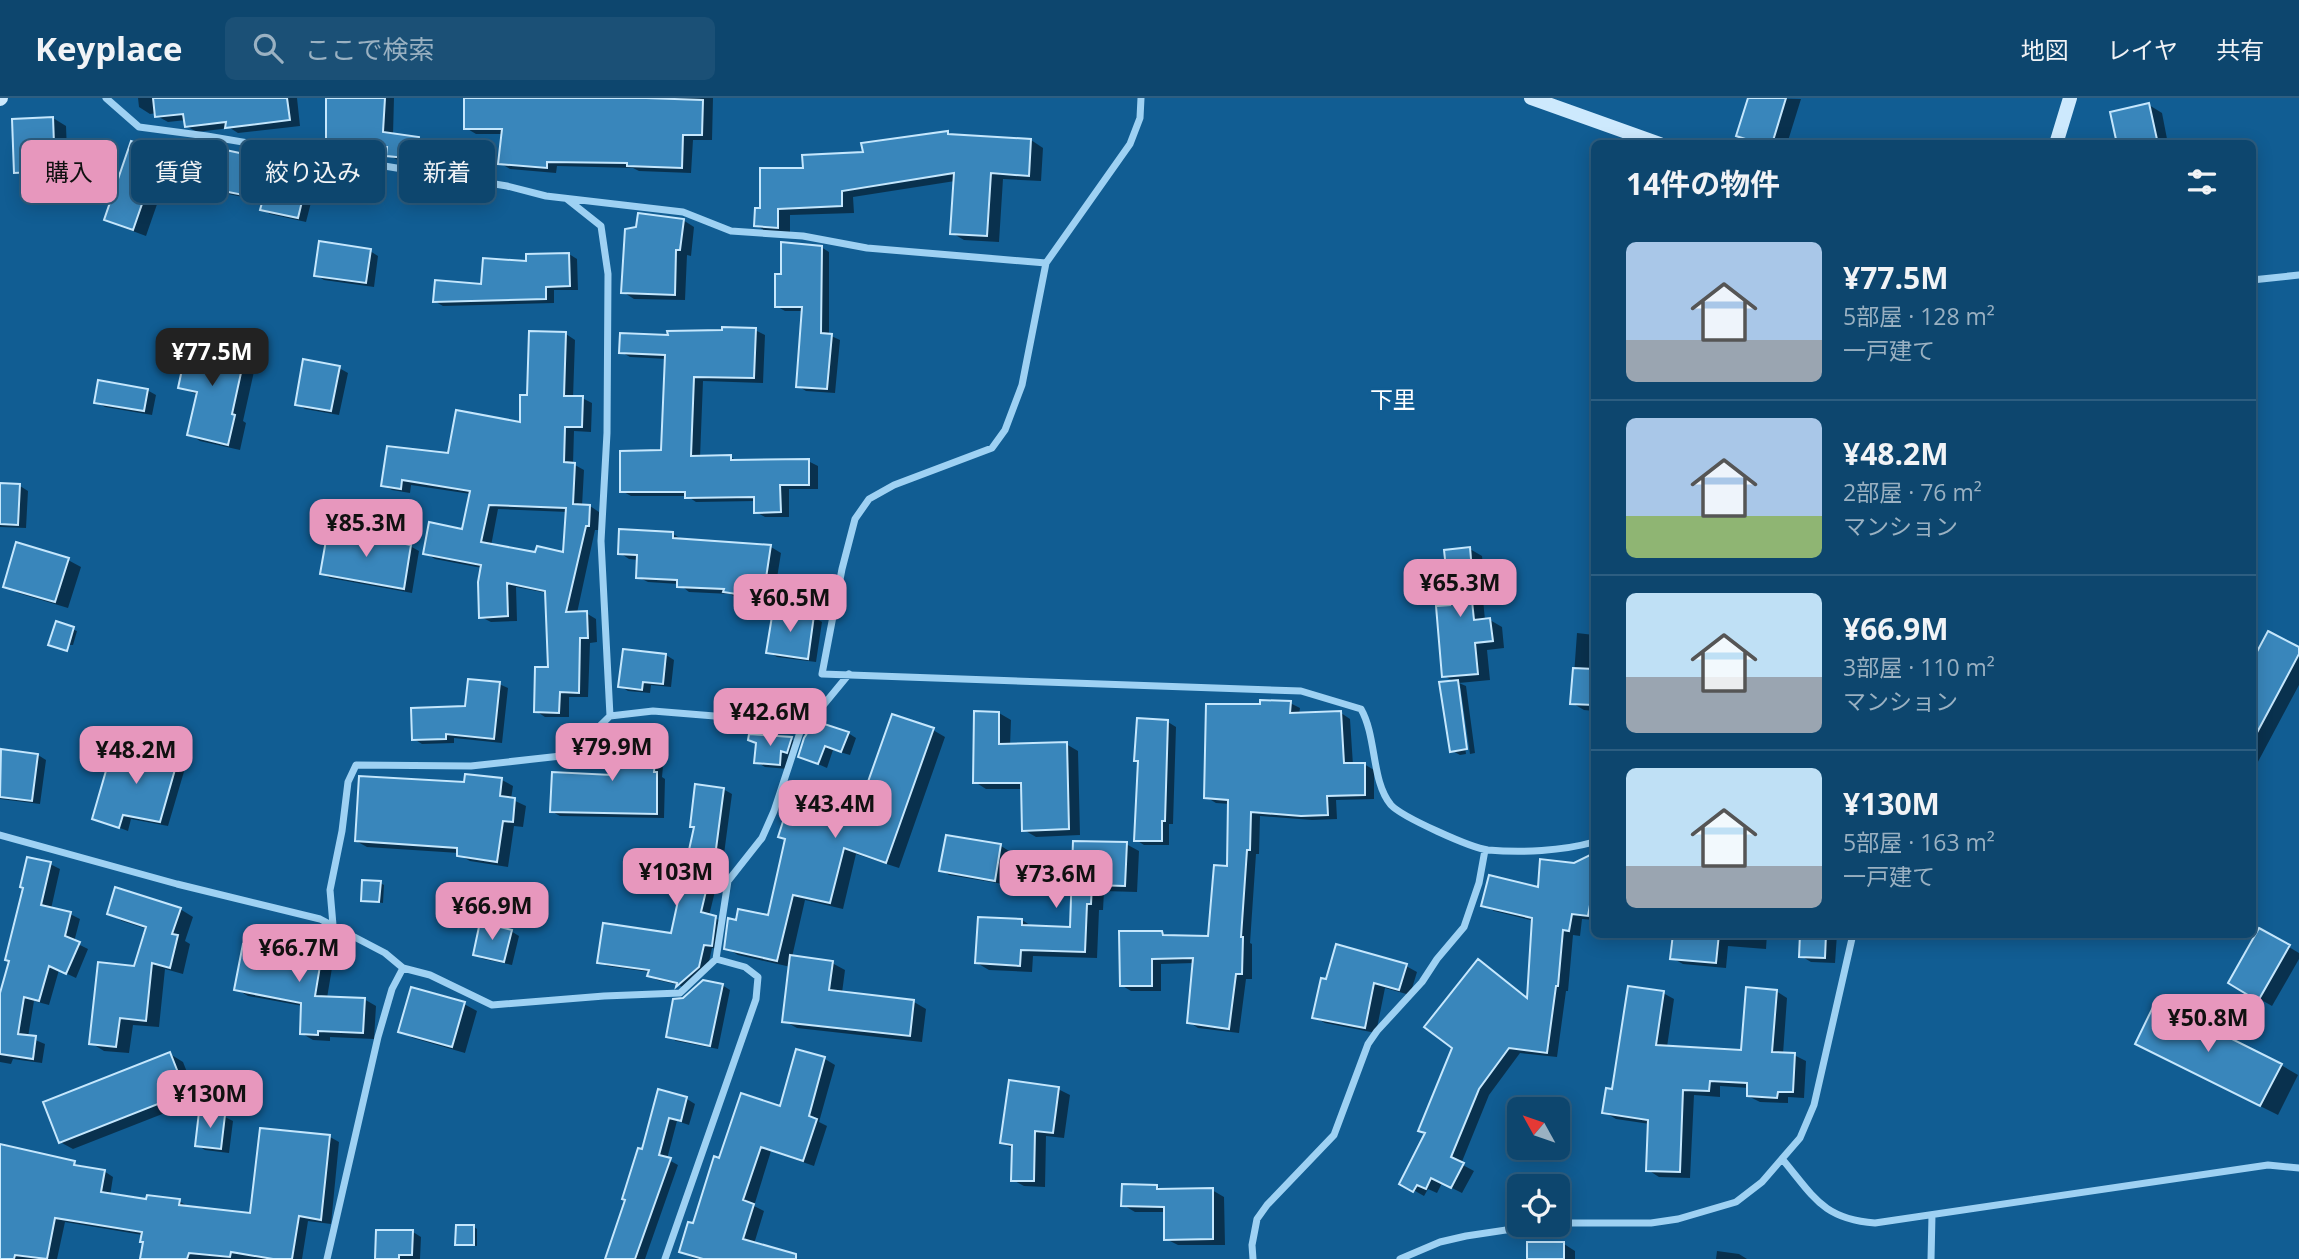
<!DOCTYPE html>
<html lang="ja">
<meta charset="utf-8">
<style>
:root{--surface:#0d466e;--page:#1b5076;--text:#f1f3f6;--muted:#9ab1c2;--line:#2d5e81;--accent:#e797bd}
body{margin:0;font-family:"Open Sans","Noto Sans JP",sans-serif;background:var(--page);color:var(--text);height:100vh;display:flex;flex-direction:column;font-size:26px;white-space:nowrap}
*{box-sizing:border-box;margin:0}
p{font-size:23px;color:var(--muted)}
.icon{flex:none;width:38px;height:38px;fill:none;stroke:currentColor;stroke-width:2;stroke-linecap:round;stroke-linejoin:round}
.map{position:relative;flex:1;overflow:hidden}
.details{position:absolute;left:1591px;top:42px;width:665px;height:798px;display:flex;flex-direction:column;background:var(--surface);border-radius:10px;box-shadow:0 4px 18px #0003,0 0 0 2px var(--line)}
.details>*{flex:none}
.banner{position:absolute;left:21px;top:42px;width:665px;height:63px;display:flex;gap:14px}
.needle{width:46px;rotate:310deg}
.fabs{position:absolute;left:1507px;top:999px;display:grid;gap:14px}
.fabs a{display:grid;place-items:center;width:63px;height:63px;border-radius:10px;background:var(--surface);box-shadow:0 4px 18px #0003,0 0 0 2px var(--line);font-size:35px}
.price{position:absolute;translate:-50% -60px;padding:0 16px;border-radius:14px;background:var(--accent);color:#111;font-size:23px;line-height:46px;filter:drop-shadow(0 2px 4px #0008)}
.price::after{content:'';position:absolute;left:50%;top:42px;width:21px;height:16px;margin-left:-10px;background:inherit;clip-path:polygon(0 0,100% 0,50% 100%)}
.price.current{background:#222;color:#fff}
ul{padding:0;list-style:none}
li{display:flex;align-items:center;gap:21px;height:175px;padding:0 35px}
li+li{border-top:2px solid var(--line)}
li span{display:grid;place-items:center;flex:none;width:196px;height:140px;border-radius:10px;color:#555}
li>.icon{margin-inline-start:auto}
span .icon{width:84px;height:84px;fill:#fffc;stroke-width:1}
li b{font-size:30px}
h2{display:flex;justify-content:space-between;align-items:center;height:84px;padding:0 35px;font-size:30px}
.chip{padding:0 24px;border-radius:10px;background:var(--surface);box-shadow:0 4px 18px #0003,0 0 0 2px var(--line);font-size:24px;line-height:63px}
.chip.current{background:var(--accent);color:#111}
header{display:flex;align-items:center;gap:42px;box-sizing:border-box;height:98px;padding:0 35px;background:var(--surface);border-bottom:2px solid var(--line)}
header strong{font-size:33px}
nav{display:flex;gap:38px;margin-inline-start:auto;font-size:24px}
.search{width:490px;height:63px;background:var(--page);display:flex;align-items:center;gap:18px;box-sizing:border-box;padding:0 24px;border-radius:10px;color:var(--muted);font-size:26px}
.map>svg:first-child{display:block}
</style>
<header>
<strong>Keyplace</strong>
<div class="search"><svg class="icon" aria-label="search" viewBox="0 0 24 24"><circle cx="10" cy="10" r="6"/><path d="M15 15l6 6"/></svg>ここで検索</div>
<nav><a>地図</a><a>レイヤ</a><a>共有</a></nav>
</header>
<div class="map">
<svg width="2299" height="1161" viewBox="0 0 2299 1161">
<rect width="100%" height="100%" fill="#115d93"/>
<!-- shadow -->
<path fill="#0007" fill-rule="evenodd" d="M138,0H297L300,28L238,35L230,30L197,34L186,28V22L168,24L157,18V15L150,16L139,9Z
M328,0H394L393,37L419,40L429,46L427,66L398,62L388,57L389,54H338L328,48Z
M465,0H740H713L712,42H693L691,75L639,73L633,70L557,68L556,75L510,71L500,65L503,36H476L466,30Z
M1749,0L1801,1L1787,46H1755L1738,37Z
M2149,7L2162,15L2168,46H2118Z
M53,20L66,28L68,79L29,81L16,74Z
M947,34L954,38L1031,42L1043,50L1041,83L1003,81L999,144L964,142L952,135L955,83L853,99L854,115L790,117V136L768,135L756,127L762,112L805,71Z
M160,55L172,63L146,138L119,128L106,121Z
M309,72L318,77L306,124L270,116L262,111L264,103L223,95L215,90Z
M683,122L694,129L691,158L687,157L685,202L634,201L623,194Z
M821,149L829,154V237L840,242L835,295L806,293L798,288L804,213H785L776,208L783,177Z
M370,153L378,158L374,189L324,182L316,177Z
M569,156L577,161L578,192H554V205L443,208L434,203L483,187L528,164Z
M755,232L765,237L763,285L703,283L700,360L731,359L739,364L808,363L818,368V391H789V419H765L756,414V403L696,404L687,398H631L622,393L663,354L667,261L630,259L621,254L669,239Z
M566,236L575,242L573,300H582L592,305L591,334L574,333L573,366L584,372L582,408H590L599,414V432H595L577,515H586L596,521L597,544L590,545L588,599H569V619H545L536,613L550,571L547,495L516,489L517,523L491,524L481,519L482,470L435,461L425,455L464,433L471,396L411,387L410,395L392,392L382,387L521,326L529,299ZM498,411L568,414L565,456L537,457L491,448Z
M246,254L257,260L243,323L246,325L240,352L200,343L189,336L198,297L180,289Z
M339,270L348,275L339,317L305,311L297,306Z
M147,292L156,297L152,317L105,309L96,304Z
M0,387L20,388L28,393L26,430L0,429Z
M673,436L683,442L771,449L781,455L773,505L735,499L730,496L689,494L679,486L648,484L638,479V462L629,461L620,455Z
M410,448L419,453L412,495L330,480L322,476Z
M1470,451L1482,458L1484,479L1481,480L1485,522H1490L1502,529L1504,550L1487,552L1490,582L1459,585L1466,588L1475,655L1470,656L1460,587H1457L1466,656L1460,657L1451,652L1455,584L1444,578L1451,508Z
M68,462L81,469L68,510L18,495L5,488Z
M814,519L822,524L816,564L777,559L768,554Z
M57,526L77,533L73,547L54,546Z
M1577,535L1594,537V613L1584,612L1572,605Z
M2299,551V587L2252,675V567Z
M624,552L666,557L674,562L671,589L651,587L650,595L628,593L620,588Z
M499,586L508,590L502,645L454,640V645L422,646L414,641L467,609Z
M1290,605L1300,610L1299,617L1341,615L1350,621L1353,667L1364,666L1374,672V701L1336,702L1337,721L1312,722L1260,718L1259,756H1256L1250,845L1252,846V881H1246L1239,935L1198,930L1189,924L1194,865L1161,866V893H1131L1121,887L1162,835L1169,839L1210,840L1229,770L1230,706L1216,705L1206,699L1262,608Z
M999,615L1011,622L1010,648L1066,646L1078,653L1080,737L1036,739L1024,732L1023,691H986L975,684Z
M1168,624L1176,629L1173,726H1169V747H1144L1136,742L1140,664L1136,662Z
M933,632L945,639L899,770L856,756L843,811L805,802L792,859L832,865L845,872L842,895L914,904L926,911L922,944L797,930L784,923L791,869L738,857L726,850L769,819L854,728Z
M848,635L856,640L850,657L833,652L827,670L800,658Z
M791,641L799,646L795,659L789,656L788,671L765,669L756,664L758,645Z
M657,643L665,647L662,679L665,681L664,720L560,718L551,713L613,679Z
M3,653L38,657L46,662L40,706L0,701Z
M180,655L188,660L168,728L131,721L128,733L94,720Z
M502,682L513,688L511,701L526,708L523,729L514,728L508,769L470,763L459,757V755L367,749L356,743L466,686Z
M723,691L732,696L724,756L709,818L724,824L720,852L712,850L707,873L687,892L679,887L657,882L649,877L650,874L607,868L599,864L672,837L696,730L691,728Z
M1075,745L1126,746L1139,753L1137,794L1104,793L1103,812H1099L1097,860L1033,858L1032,874L989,872L977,865L1022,822L1033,829L1072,830Z
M1001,748L1009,753L1003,786L949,777L941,772Z
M1594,757V822L1582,821L1580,838L1573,837L1568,893H1566L1557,959L1520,955L1489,997L1461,1066L1474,1073L1462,1095L1442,1085L1437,1095L1428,1091L1424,1098L1401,1085L1427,1036L1479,864L1529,901L1534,823L1494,813L1483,807L1539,791L1574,767Z
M50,766L60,771L51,811L70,816L80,821L74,844L88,851L76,880L59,872L49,907L34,903L28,939L45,946L42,965L13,961L11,966L0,964V897Z
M380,785L384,787L383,805L363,802Z
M180,811L193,819L185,843L190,846L183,876L165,871L159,929L133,927L129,955L104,953L91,945L135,870L147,831L122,823L109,816Z
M2260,832L2299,855V861L2272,908L2230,884Z
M511,833L519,838L512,867L483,861L475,856Z
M1674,836H1767L1766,851L1728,848L1726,870L1683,866L1672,860Z
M1802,836H1837L1835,865L1811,864L1801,858Z
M324,840L336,846L327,900L364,901L376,908L374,941L330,939V943L313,942L301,935L303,908L248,898L236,891Z
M1406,868L1417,874L1410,897L1385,890L1376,935L1325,925L1314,919L1327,883Z
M722,887L730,892L718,951L676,943L668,938Z
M1776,893L1787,900L1783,956L1794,957L1806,963L1804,1000L1788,999V1005L1760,1004L1748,998L1749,990L1720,988V999L1694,997L1690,1080L1659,1079L1648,1072L1650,1026L1616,1021L1604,1014L1663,895L1674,901L1667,949L1743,954Z
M464,906L477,913L465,955L413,940L400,933Z
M797,953L825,961L835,967L819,1024L827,1028L814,1068L771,1053L754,1108L764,1113L754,1146L786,1161H698L691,1159L681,1153L720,1062L781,1010Z
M2154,955L2281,967L2298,977L2278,1017Z
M170,956L183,964L198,1002L73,1051L60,1044Z
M1058,991L1070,997L1064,1040L1046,1038L1045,1089L1024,1088L1013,1082L1014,1051L1002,1045Z
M660,994L687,1001L695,1006L689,1027L677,1023L667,1061L678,1067L645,1161H607L643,1053Z
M225,1019L233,1023L229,1055L205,1052L197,1047Z
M330,1039L339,1044L331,1126L308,1123L302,1161H141L144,1145L143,1137L65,1124L57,1161H0V1048L104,1073L113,1079L110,1098L148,1103H179L189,1109L252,1117Z
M1157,1088L1164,1093L1212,1092L1224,1099L1225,1147H1178L1166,1141V1114H1135L1123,1107Z
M474,1129L477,1131V1148L457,1146Z
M413,1134L421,1139L420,1161H377Z
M1564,1146L1575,1153V1161H1525Z
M1717,1153L1739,1156L1747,1161H1716Z"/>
<!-- building -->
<path fill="#3986bb" stroke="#c5e7fd" stroke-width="2" fill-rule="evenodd" d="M153,0H287L290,22L225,30L226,24L185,29L183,16L155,19Z
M326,0H385L383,34L419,39L417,61L386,58L387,49H326Z
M464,0H646L703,2L702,37H683L682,70L627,68V65L547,64V70L498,66L502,31H464Z
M1748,0H1786L1772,46H1761L1736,38Z
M2149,5L2158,46H2117L2110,14Z
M53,19L55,73L14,75L12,21Z
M948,33V36L1031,41L1029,78L991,75L987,138L950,136L954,75L842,93V108L778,111V130L754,128L755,110H760V70H803L802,57L863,54L861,45Z
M131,43L160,54L133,132L104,122Z
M221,51L310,70L298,120L260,112L263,101L213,91Z
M638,115L684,121L680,152H676L675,197L621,195L625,131L636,129Z
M319,143L371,151L366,185L314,178Z
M781,144L822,148L821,235L832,236L827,291L796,289L802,209H775V176H781Z
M569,155L570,188L546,189V201L433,204L435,182L481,186L483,160L526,163V156Z
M722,229L756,230L754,280L694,279L691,358L731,357V362L809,361V387H780L781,414L754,415V399L685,400V394H620V353L661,352L665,257L619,255L620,235L668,237L667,233L722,232Z
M529,233L566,234L564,298H583L582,329H565L564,364L575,365L573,406L590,407L589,428H586L566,514L587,513L588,540H580L579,595L560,594L559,615L534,614L535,569H548L545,493L507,485L508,518L479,520L478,484L481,467L423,456L429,424L462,431L470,393L402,382L401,391L381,388L387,348L448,355L456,312L520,324V297H527ZM489,407L566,410L563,454L537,448L535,454L481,444Z
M189,239L246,252L232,316L235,317L228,347L187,337L197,294L178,290Z
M303,261L340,268L331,313L295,307Z
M98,282L148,291L144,313L94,305Z
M0,385L20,386L18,427L0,426Z
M328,431L411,447L404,491L320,476Z
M619,431L673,434V440L771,447L763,500L723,494L724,491L677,489V482L636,480L637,457L618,456Z
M16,444L69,460L55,504L3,489Z
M1470,449L1472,473L1469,474L1474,522L1490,520L1493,543L1475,545L1478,576L1442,579L1436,508L1450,507L1444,452Z
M773,512L814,517L808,561L766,555Z
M56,523L74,529L67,553L48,547Z
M2268,533L2299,549V556L2252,644V563Z
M623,551L666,556L663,586L643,584L642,592L618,589Z
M1573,570L1594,571V607L1570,606Z
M468,581L500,584L494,641L446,636V641L412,642L411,610L465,608Z
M1458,582L1467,651L1450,654L1439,584Z
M1260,602L1291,603L1290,615L1341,613L1344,665H1365V697L1327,698L1328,717L1301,718L1251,714L1250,752H1247L1241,839H1243L1242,876H1236L1229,931L1187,925L1193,860L1152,861V888H1120L1119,833H1162L1163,837L1208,838L1214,767L1227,768L1228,702L1204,700L1206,606H1260Z
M974,613L999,614V646L1067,644L1069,731L1022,733L1021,685H973Z
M892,616L934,630L886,765L844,750L830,805L793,797L777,863L724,851L728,820L736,822L738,811L768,817L785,741L778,739L789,705L853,726Z
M1137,620L1168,622L1165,723H1162V743H1134L1138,663H1134Z
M815,623L849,634L841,654L825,648L818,666L798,659L804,640Z
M749,636L792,639L787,655L781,653L780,667L754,665L756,645L748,642Z
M615,637L657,641L654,674H657V716L550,714L552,674L612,677Z
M151,645L180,654L160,724L123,717L119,730L92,721L112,652L146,660Z
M1,651L38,656L32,703L0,699Z
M465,676L502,680L500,698L515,700L513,724L503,723L497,764L457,758V750L355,743L359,678L464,684Z
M695,686L724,690L716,751L701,814L716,818L712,848L704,847L699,869L676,889L677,885L647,878L649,872L597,865L603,825L671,835L694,729H690Z
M946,737L1001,746L995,783L939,773Z
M1073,743L1127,744L1125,788L1092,787L1091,806H1087L1085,854L1021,852L1020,868L975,865L978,819L1022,821V827L1070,829Z
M1594,755V785L1588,818L1572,816L1569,833L1563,832L1558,888H1556L1547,955L1509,950L1479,991L1451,1059L1464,1065L1451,1090L1431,1080L1426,1091L1417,1087L1413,1094L1399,1086L1425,1035L1418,1033L1452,950L1424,929L1478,861L1527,900L1532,820L1481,808L1489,777L1538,789L1540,761L1574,765Z
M27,759L51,764L41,807L71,814L65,838L80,844L66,876L49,868L39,903L24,899L18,936L36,938L33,961L0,956V895L9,863L5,862L23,790L20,789Z
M362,782L381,783L379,804L361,803Z
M115,789L181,810L172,836L178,837L170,870L152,865L146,923L120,920L116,949L89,946L98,864L134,868L146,829L107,816Z
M480,824L512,832L504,864L473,857Z
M2259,830L2290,847L2258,903L2228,885Z
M290,832L325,838L315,898L365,900L363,935L318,933V937L300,936L301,905L234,892L243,846L287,854Z
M1673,836H1719L1716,865L1670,861Z
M1800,836H1826L1825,860L1799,859Z
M1336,846L1407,866L1399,892L1374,885L1365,930L1312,920L1321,880L1326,881Z
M790,857L833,863L829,892L914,902L910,938L782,924Z
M703,882L723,886L710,948L666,939L673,901L683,900Z
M1628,888L1664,893L1656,947L1741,952L1746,889L1777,892L1772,954L1795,955L1793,994H1778L1777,1000L1747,998V985L1710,983L1709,993L1683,992L1680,1074L1646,1073L1648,1022L1602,1015L1606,990L1612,991Z
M411,889L465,904L452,949L398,934Z
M2156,903L2282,966L2260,1008L2135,946Z
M796,951L825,959L809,1018L817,1021L803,1063L761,1049L743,1102L754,1106L743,1141L796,1156V1161H703L679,1154L688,1124L693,1125L714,1058L719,1060L741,995L780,1008Z
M170,954L186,995L59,1045L43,1004Z
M1009,982L1059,989L1053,1035L1035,1033L1034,1083H1011L1012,1047L1000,1045Z
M658,991L687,999L681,1023L669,1020L659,1057L671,1060L635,1161H605L625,1102L622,1101L638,1050L642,1051Z
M199,1014L225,1017L221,1051L195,1048Z
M260,1030L330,1037L321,1122L299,1118L292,1161H273L231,1154L230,1159L189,1155L187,1161H140L143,1144H140L142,1134L55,1120L47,1161L15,1157L14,1161H0V1046L75,1063L74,1067L105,1072L101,1094L146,1101L147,1097L180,1101L179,1107L250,1115Z
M1122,1086L1157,1087V1091L1213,1090V1141L1164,1142V1109L1121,1108Z
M456,1127H474V1147H455Z
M376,1132H413L412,1157H399V1161H375Z
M1527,1144H1564V1161H1527Z"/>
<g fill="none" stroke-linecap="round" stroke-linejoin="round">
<!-- street -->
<path stroke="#9ed1f3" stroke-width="7" d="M106,0L139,29L207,38L372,66L507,88L546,98L683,114L731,133L803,138L867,150L1046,165
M1141,0L1140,20L1130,46L1046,165L1022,287L1005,332L992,350L894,387L869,401L855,421L842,471L822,576L1301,593L1361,611C1377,639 1371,683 1391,707C1402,719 1471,750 1488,752C1522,755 1562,753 1594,744
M2252,182L2299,177
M610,618L653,613L764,622L788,621L803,625
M0,737L177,786L320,821L385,855L403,870L430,877L492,907L604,898L680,895L716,861L745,869L758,879L756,901L665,1161
M333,827L330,792L342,733L348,684L356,667L471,668L570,657L610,618L601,443L607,335L608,176L601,128L567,101
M716,861L728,783L762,740L774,713L803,625L821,610L849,576
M1783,1062C1814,1099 1823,1121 1875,1125L2268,1067L2299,1070
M1558,1125H1651L1678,1121L1736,1104L1762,1084L1800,1040L1814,1007L1853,836
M327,1161L378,939L392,891L403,870
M1253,1161L1252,1147L1257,1121L1267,1107L1334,1037L1368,946L1377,933L1422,884L1437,861L1464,829L1479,785L1485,752
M1400,1161L1440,1144L1466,1138L1539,1127
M1931,1161L1932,1117"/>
<!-- secondary -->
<path stroke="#cde9fd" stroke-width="14" d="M1531,0L1660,46
M0,1L1,0
M2056,46L2070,0"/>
</g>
<g text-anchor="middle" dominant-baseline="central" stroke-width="5" stroke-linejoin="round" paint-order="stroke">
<!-- neighbourhood labels -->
<g font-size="23" fill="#fff" stroke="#115d93">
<text x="1393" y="301">下里</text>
</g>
</g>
</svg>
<div class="fabs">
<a><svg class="needle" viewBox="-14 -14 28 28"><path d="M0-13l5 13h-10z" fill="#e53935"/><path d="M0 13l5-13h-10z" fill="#9ab1c2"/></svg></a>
<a><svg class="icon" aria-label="locate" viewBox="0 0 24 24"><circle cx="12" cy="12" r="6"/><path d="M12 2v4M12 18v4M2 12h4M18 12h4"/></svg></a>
</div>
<b class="price current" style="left:212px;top:290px">¥77.5M</b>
<b class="price" style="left:366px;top:461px">¥85.3M</b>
<b class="price" style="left:1460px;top:521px">¥65.3M</b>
<b class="price" style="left:790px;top:536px">¥60.5M</b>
<b class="price" style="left:770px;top:650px">¥42.6M</b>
<b class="price" style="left:612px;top:685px">¥79.9M</b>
<b class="price" style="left:136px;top:688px">¥48.2M</b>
<b class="price" style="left:835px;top:742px">¥43.4M</b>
<b class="price" style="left:676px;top:810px">¥103M</b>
<b class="price" style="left:1056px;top:812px">¥73.6M</b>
<b class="price" style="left:492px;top:844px">¥66.9M</b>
<b class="price" style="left:299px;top:886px">¥66.7M</b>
<b class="price" style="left:2208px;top:956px">¥50.8M</b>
<b class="price" style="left:210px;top:1032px">¥130M</b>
<div class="banner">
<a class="chip current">購入</a>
<a class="chip">賃貸</a>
<a class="chip">絞り込み</a>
<a class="chip">新着</a>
</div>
<section class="details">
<h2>14件の物件<svg class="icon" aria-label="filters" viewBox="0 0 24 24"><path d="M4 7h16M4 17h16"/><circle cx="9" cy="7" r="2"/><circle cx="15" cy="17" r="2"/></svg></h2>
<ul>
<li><span style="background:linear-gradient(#a9c7e8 70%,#9aa5b1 0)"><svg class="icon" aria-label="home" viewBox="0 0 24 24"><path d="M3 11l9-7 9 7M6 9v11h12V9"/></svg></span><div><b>¥77.5M</b><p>5部屋 · 128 m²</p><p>一戸建て</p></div></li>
<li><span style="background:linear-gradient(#a9c7e8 70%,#8fb573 0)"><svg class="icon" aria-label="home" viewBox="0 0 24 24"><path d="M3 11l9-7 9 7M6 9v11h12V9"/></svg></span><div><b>¥48.2M</b><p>2部屋 · 76 m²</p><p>マンション</p></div></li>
<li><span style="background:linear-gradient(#bfe0f5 60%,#9aa5b1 0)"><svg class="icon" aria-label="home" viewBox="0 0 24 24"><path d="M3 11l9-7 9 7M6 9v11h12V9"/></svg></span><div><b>¥66.9M</b><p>3部屋 · 110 m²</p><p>マンション</p></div></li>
<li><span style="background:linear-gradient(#bfe0f5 70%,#9aa5b1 0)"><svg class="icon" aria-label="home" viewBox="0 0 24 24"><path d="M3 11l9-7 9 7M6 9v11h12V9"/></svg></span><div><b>¥130M</b><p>5部屋 · 163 m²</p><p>一戸建て</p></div></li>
</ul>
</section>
</div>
